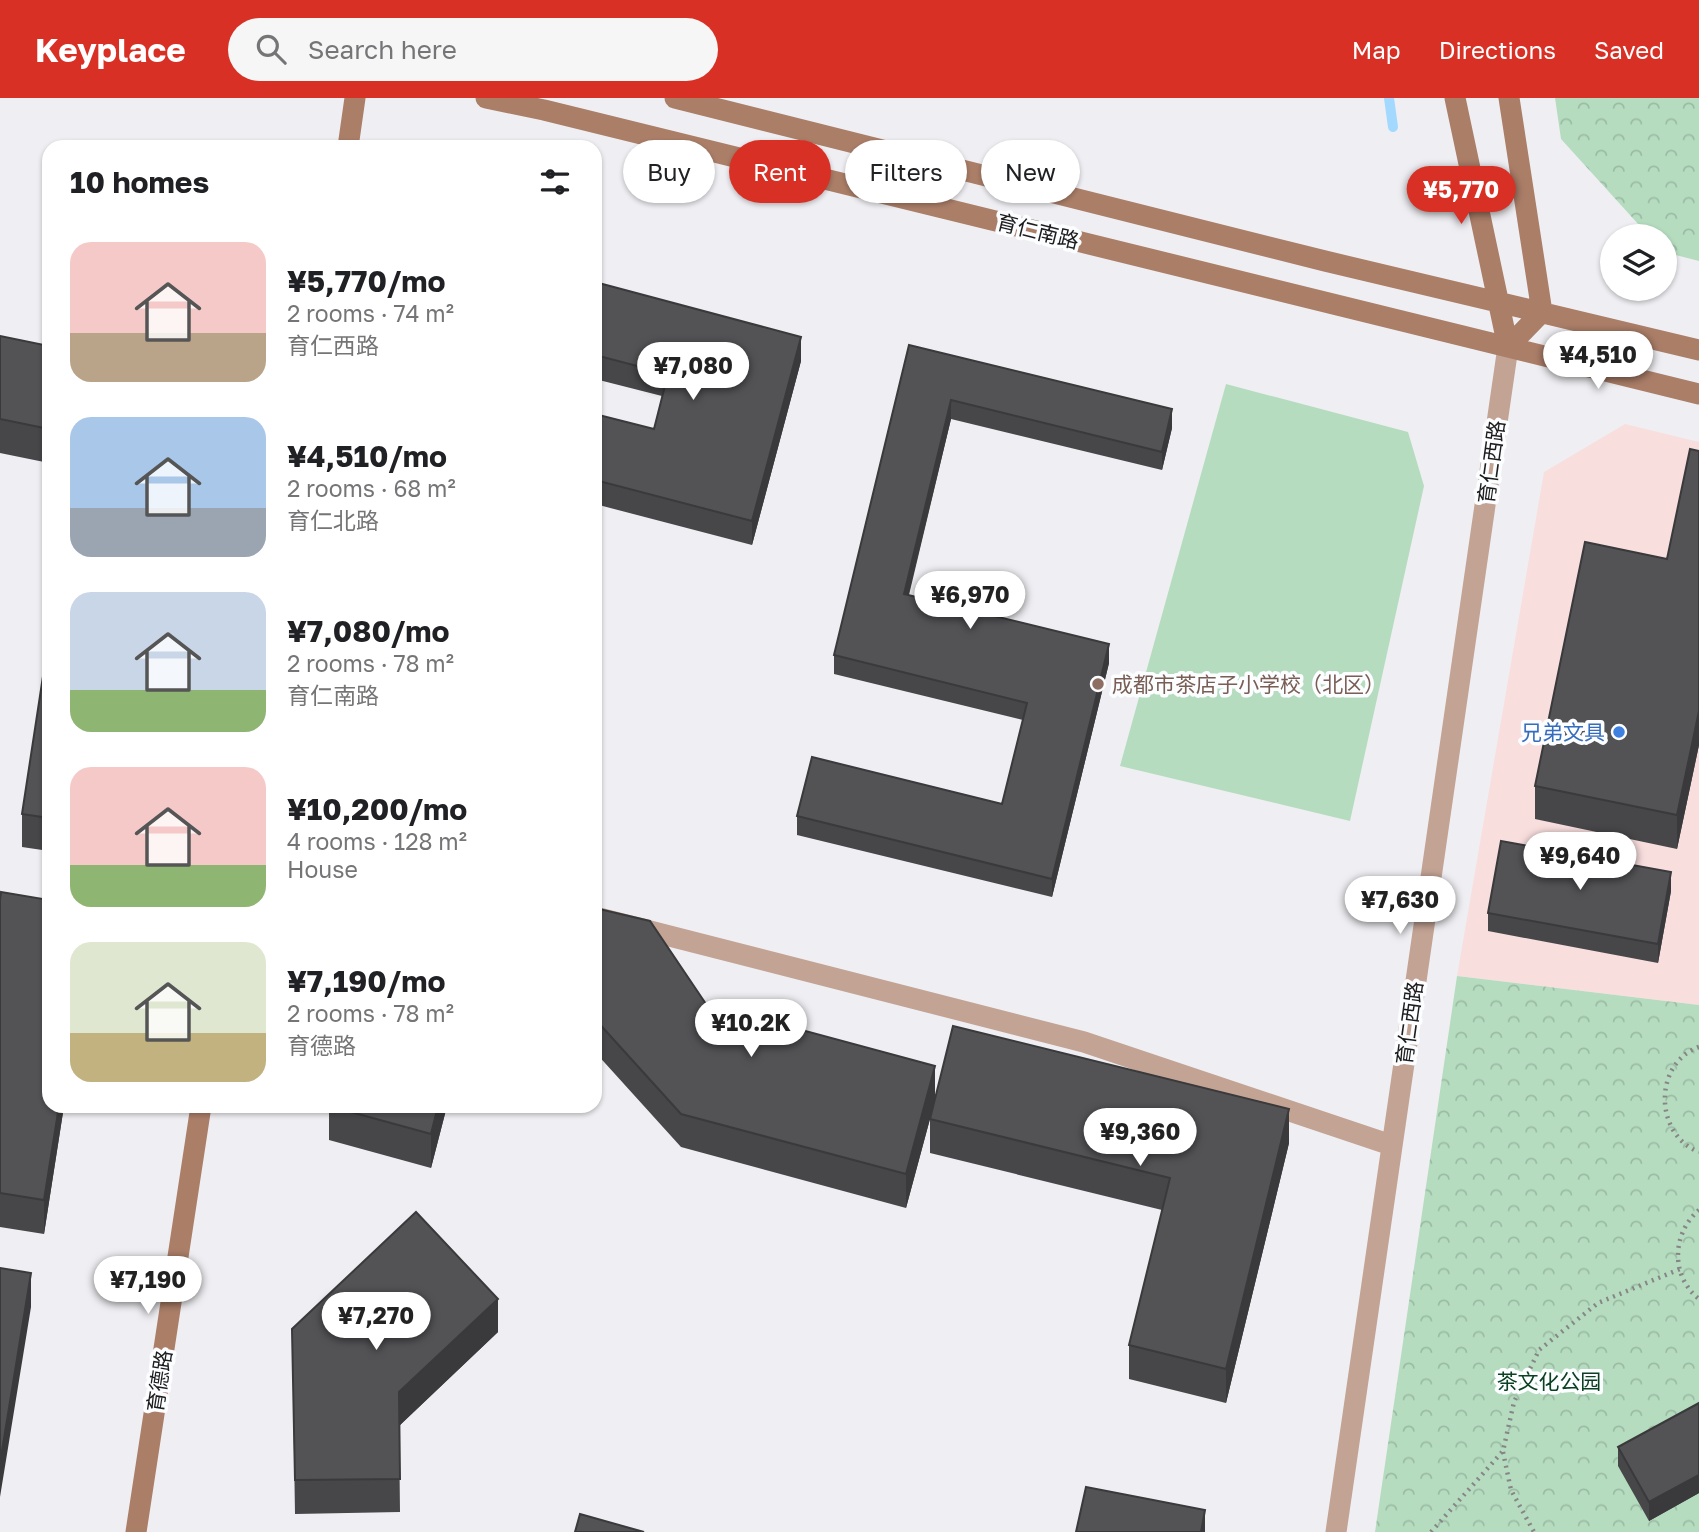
<!DOCTYPE html>
<meta charset="utf-8">
<style>
:root{--surface:#fff;--page:#f6f6f6;--text:#202124;--muted:#757577;--accent:#d93025}
body{margin:0;font-family:"Golos Text","Noto Sans SC",sans-serif;background:var(--page);color:var(--text);height:100vh;display:flex;flex-direction:column;font-size:26px;white-space:nowrap}
*{box-sizing:border-box;margin:0}
p{font-size:23px;color:var(--muted)}
.icon{flex:none;width:38px;height:38px;fill:none;stroke:currentColor;stroke-width:2;stroke-linecap:round;stroke-linejoin:round}
.map{position:relative;flex:1;overflow:hidden}
.details{position:absolute;left:42px;top:42px;width:560px;height:973px;display:flex;flex-direction:column;background:var(--surface);border-radius:21px;box-shadow:0 2px 5px #0004}
.details>*{flex:none}
.top-card{position:absolute;left:623px;top:42px;width:665px;height:63px;display:flex;gap:14px}
.buttons{position:absolute;left:1600px;top:126px;display:grid;gap:14px}
.buttons a{display:grid;place-items:center;width:77px;height:77px;border-radius:50%;background:var(--surface);box-shadow:0 2px 5px #0004;font-size:35px}
.price{position:absolute;translate:-50% -60px;padding:0 16px;border-radius:24px;background:#fff;color:#222;font-size:23px;line-height:46px;filter:drop-shadow(0 2px 4px #0008)}
.price::after{content:'';position:absolute;left:50%;top:42px;width:21px;height:16px;margin-left:-10px;background:inherit;clip-path:polygon(0 0,100% 0,50% 100%)}
.price.current{background:var(--accent);color:#fff}
ul{padding:0;list-style:none}
li{display:flex;align-items:center;gap:21px;height:175px;padding:0 28px}
li span{display:grid;place-items:center;flex:none;width:196px;height:140px;border-radius:21px;color:#555}
li>.icon{margin-inline-start:auto}
span .icon{width:84px;height:84px;fill:#fffc;stroke-width:1}
li b{font-size:30px}
h2{display:flex;justify-content:space-between;align-items:center;height:84px;padding:0 28px;font-size:30px}
.tag{padding:0 24px;border-radius:32px;background:var(--surface);box-shadow:0 2px 5px #0004;font-size:24px;line-height:63px}
.tag.current{background:var(--accent);color:#fff}
header{display:flex;align-items:center;gap:42px;box-sizing:border-box;height:98px;padding:0 35px;background:var(--accent);color:#fff}
header strong{font-size:33px}
nav{display:flex;gap:38px;margin-inline-start:auto;font-size:24px}
.search{width:490px;height:63px;background:var(--page);display:flex;align-items:center;gap:18px;box-sizing:border-box;padding:0 24px;border-radius:38px;color:var(--muted);font-size:26px}
.map>svg:first-child{display:block}
</style>
<header>
<strong>Keyplace</strong>
<div class="search"><svg class="icon" aria-label="search" viewBox="0 0 24 24"><circle cx="10" cy="10" r="6"/><path d="M15 15l6 6"/></svg>Search here</div>
<nav><a>Map</a><a>Directions</a><a>Saved</a></nav>
</header>
<div class="map">
<svg width="1699" height="1434" viewBox="0 0 1699 1434">
<defs>
<pattern id="park-crowns" width="20" height="18" patternUnits="userSpaceOnUse" patternTransform="scale(1.75)"><rect width="20" height="18" fill="#b5dcbf"/><path d="M2 6a3 3 0 1 1 6 0M12 15a3 3 0 1 1 6 0" fill="none" stroke="#9bbca4"/></pattern>
</defs>
<rect width="100%" height="100%" fill="#efeff3"/>
<!-- commercial -->
<path fill="#f9dede" d="M1625,326L1699,344V907L1457,878L1544,374Z"/>
<!-- grass -->
<path fill="#b5dcbf" d="M1226,286L1408,334L1424,388L1350,723L1120,668Z"/>
<!-- park -->
<path fill="url(#park-crowns)" d="M1555,0H1699V163L1664,154V138H1649L1561,41Z
M1457,878L1699,907V1434H1375Z"/>
<g fill="none" stroke-linecap="round" stroke-linejoin="round">
<!-- stream -->
<path stroke="#a3d9fe" stroke-width="10" d="M1389,0L1393,29"/>
<!-- path -->
<path stroke="#868688" stroke-width="4.5" stroke-dasharray="2 5" stroke-linecap="butt" d="M1699,949C1653,965 1654,1037 1699,1054
M1699,1112C1672,1135 1670,1178 1699,1201
M1503,1354L1511,1392L1534,1434
M1431,1434L1503,1353L1514,1304L1539,1252L1598,1205L1680,1171"/>
<!-- street -->
<path stroke="#c3a394" stroke-width="21" d="M595,819L1084,944L1391,1047
M1336,1434L1508,249"/>
<!-- secondary -->
<path stroke="#ab7e68" stroke-width="21" d="M486,0L544,12L1699,296
M675,0L1325,163L1699,252
M1455,0L1508,249
M348,49L355,0
M1508,249L1542,214L1509,0
M136,1434L201,1008"/>
</g>
<!-- wall -->
<path fill="#47474a" d="M595,184L801,263L752,447L595,406V316L654,331L662,298L595,281Z
M0,238L49,248V365L0,355Z
M909,247L1172,330L1162,372L951,321L909,497L1109,565L1052,799L797,737V718L1002,706L1023,622L834,576V557Z
M1699,353V647L1677,751L1535,721V688L1667,461Z
M49,539V753L22,749V716Z
M1671,793L1658,865L1488,833V815Z
M0,802L49,1008H64L44,1136L0,1129Z
M595,810L706,906L935,1001L1289,1045L1226,1305L1129,1281V1247L1162,1112L930,1055V1021L933,1010L906,1110L681,1049L595,954Z
M329,1008H447L431,1070L329,1042Z
M292,1231L498,1234L399,1328L400,1414L295,1416Z
M1699,1305V1395L1649,1423L1618,1368V1349Z"/>
<!-- shaded-wall -->
<path fill="#3a3a3c" d="M801,239V263L752,447V423Z
M951,302V321L904,515V496Z
M1172,311V330L1162,372V354Z
M1109,546V565L1052,799V781Z
M1699,613V647L1677,751V717Z
M1671,774V793L1658,865V846Z
M935,968V1002L906,1110V1076Z
M59,1008H64L44,1136V1102Z
M438,1008H447L431,1070V1036Z
M1289,1011V1045L1226,1305V1271Z
M31,1175V1209L0,1399V1365Z
M498,1201V1234L399,1328V1294Z
M1699,1377V1395L1649,1423V1404Z
M1205,1412V1434H1201Z"/>
<!-- building -->
<path fill="#535356" stroke="#3a3a3c" stroke-width="2" d="M595,184L801,239L752,423L595,382V316L654,331L668,276L595,257Z
M0,238L49,248V331L0,321Z
M909,247L1172,311L1162,354L951,302L904,496L1109,546L1052,781L797,718L812,659L1002,706L1027,605L834,557Z
M1690,351L1699,353V613L1677,717L1535,688L1585,444L1667,461Z
M49,539V720L22,716Z
M1501,743L1671,774L1658,846L1488,815Z
M1,794L49,802V1008H59L44,1102L0,1095V802Z
M595,810L650,823L706,906L935,968L906,1076L681,1016L595,921Z
M953,928L1289,1011L1226,1271L1129,1247L1170,1080L930,1021Z
M329,1008H438L431,1036Z
M416,1114L498,1201L399,1294L400,1381L295,1382L292,1231Z
M0,1170L31,1175L0,1365Z
M1699,1305V1377L1649,1404L1618,1349Z
M1086,1389L1205,1412L1201,1434H1076Z
M580,1416L644,1434H575Z"/>
<!-- markers -->
<circle fill="#8d6e63" stroke="#fcfdff" stroke-width="2.5" cx="1098" cy="586" r="7"/>
<circle fill="#3f7fe0" stroke="#fcfdff" stroke-width="2.5" cx="1619" cy="634" r="7"/>
<g text-anchor="middle" dominant-baseline="central" stroke-width="7" stroke-linejoin="round" paint-order="stroke">
<!-- street labels -->
<g font-size="21" fill="#1d1d1e" stroke="#fcfdff">
<text transform="translate(1038 133) rotate(14)">育仁南路</text>
<text transform="translate(1491 364) rotate(-82)">育仁西路</text>
<text transform="translate(1409 925) rotate(-82)">育仁西路</text>
<text transform="translate(159 1283) rotate(-81)">育德路</text>
</g>
<!-- education labels -->
<g font-size="21" fill="#785e54" stroke="#fcfdff" text-anchor="start">
<text x="1112" y="586">成都市茶店子小学校（北区）</text>
</g>
<!-- shop labels -->
<g font-size="21" fill="#366cbe" stroke="#fcfdff" text-anchor="end">
<text x="1605" y="634">兄弟文具</text>
</g>
<!-- park labels -->
<g font-size="21" fill="#0b4022" stroke="#fcfdff">
<text x="1549" y="1283">茶文化公园</text>
</g>
</g>
</svg>
<div class="buttons">
<a><svg class="icon" aria-label="layers" viewBox="0 0 24 24"><path d="M12 4l9 5-9 5-9-5zM3 14l9 5 9-5"/></svg></a>
</div>
<b class="price current" style="left:1461px;top:128px">¥5,770</b>
<b class="price" style="left:1598px;top:293px">¥4,510</b>
<b class="price" style="left:693px;top:304px">¥7,080</b>
<b class="price" style="left:970px;top:533px">¥6,970</b>
<b class="price" style="left:1580px;top:794px">¥9,640</b>
<b class="price" style="left:1400px;top:838px">¥7,630</b>
<b class="price" style="left:751px;top:961px">¥10.2K</b>
<b class="price" style="left:1140px;top:1070px">¥9,360</b>
<b class="price" style="left:148px;top:1218px">¥7,190</b>
<b class="price" style="left:376px;top:1254px">¥7,270</b>
<div class="top-card">
<a class="tag">Buy</a>
<a class="tag current">Rent</a>
<a class="tag">Filters</a>
<a class="tag">New</a>
</div>
<section class="details">
<h2>10 homes<svg class="icon" aria-label="filters" viewBox="0 0 24 24"><path d="M4 7h16M4 17h16"/><circle cx="9" cy="7" r="2"/><circle cx="15" cy="17" r="2"/></svg></h2>
<ul>
<li><span style="background:linear-gradient(#f6c9c9 65%,#b9a48a 0)"><svg class="icon" aria-label="home" viewBox="0 0 24 24"><path d="M3 11l9-7 9 7M6 9v11h12V9"/></svg></span><div><b>¥5,770/mo</b><p>2 rooms · 74 m²</p><p>育仁西路</p></div></li>
<li><span style="background:linear-gradient(#a9c7e8 65%,#9aa5b1 0)"><svg class="icon" aria-label="home" viewBox="0 0 24 24"><path d="M3 11l9-7 9 7M6 9v11h12V9"/></svg></span><div><b>¥4,510/mo</b><p>2 rooms · 68 m²</p><p>育仁北路</p></div></li>
<li><span style="background:linear-gradient(#c9d6e8 70%,#8fb573 0)"><svg class="icon" aria-label="home" viewBox="0 0 24 24"><path d="M3 11l9-7 9 7M6 9v11h12V9"/></svg></span><div><b>¥7,080/mo</b><p>2 rooms · 78 m²</p><p>育仁南路</p></div></li>
<li><span style="background:linear-gradient(#f6c9c9 70%,#8fb573 0)"><svg class="icon" aria-label="home" viewBox="0 0 24 24"><path d="M3 11l9-7 9 7M6 9v11h12V9"/></svg></span><div><b>¥10,200/mo</b><p>4 rooms · 128 m²</p><p>House</p></div></li>
<li><span style="background:linear-gradient(#dfe7d0 65%,#c2b280 0)"><svg class="icon" aria-label="home" viewBox="0 0 24 24"><path d="M3 11l9-7 9 7M6 9v11h12V9"/></svg></span><div><b>¥7,190/mo</b><p>2 rooms · 78 m²</p><p>育德路</p></div></li>
</ul>
</section>
</div>
